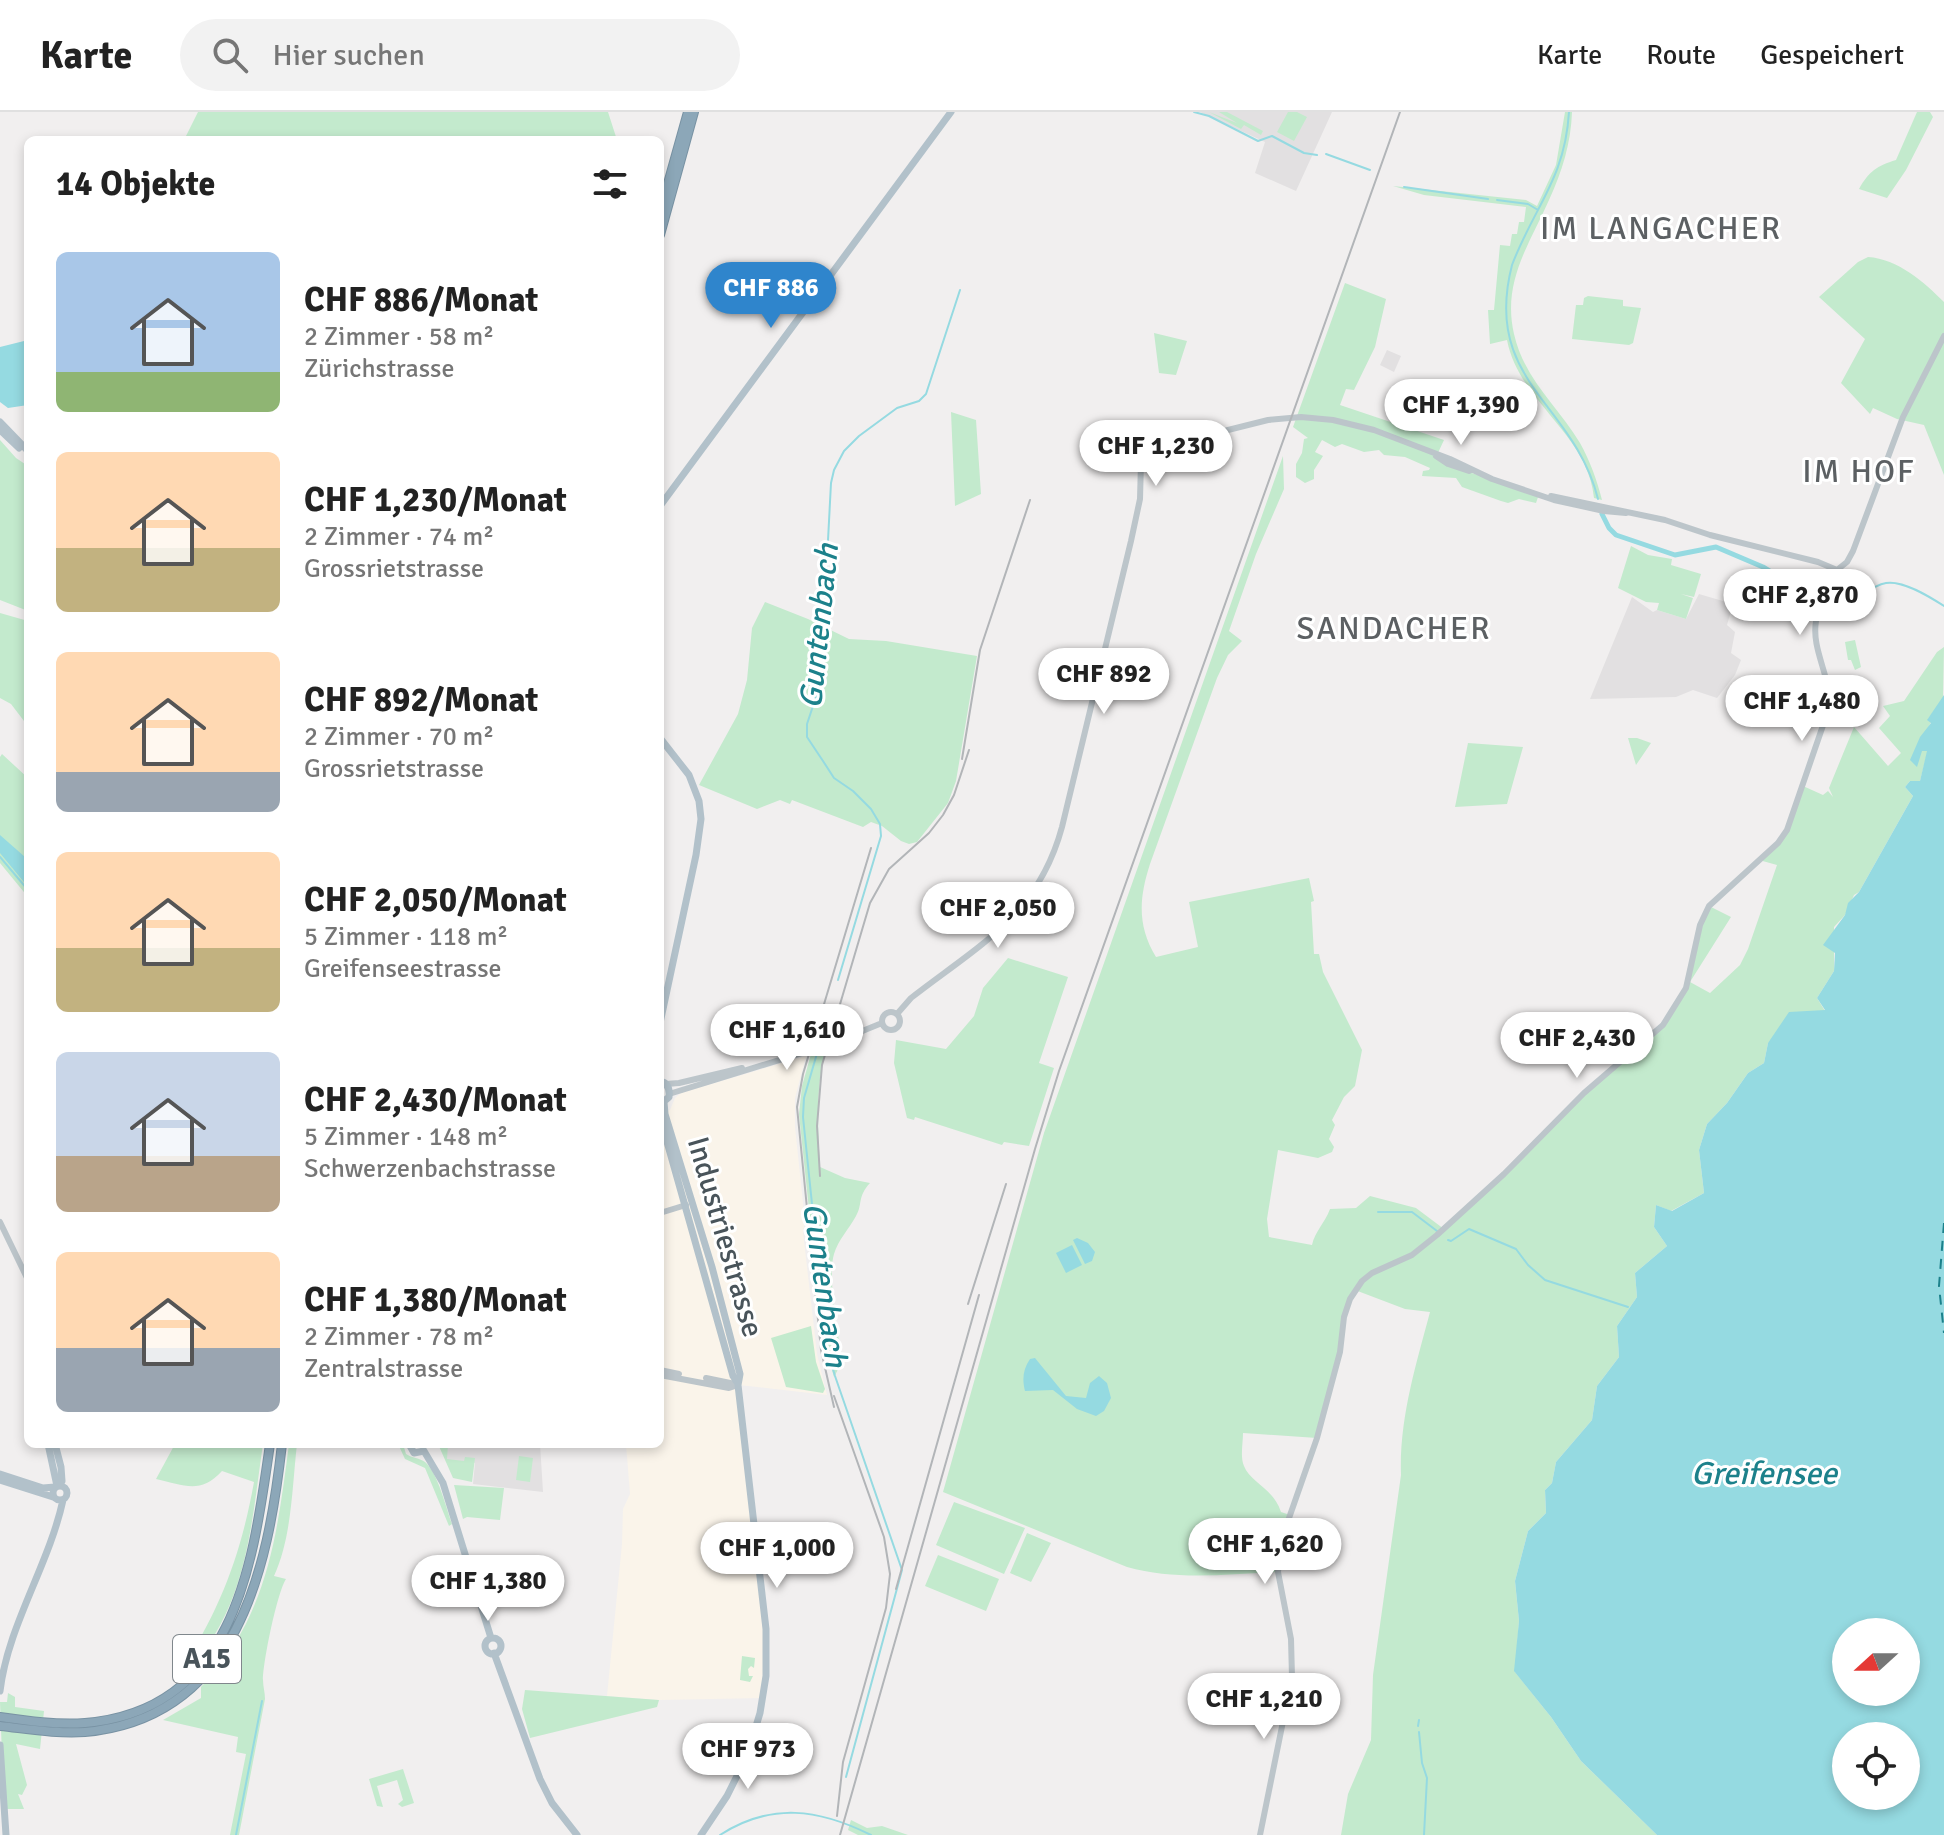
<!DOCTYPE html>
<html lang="de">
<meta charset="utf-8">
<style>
:root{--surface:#fff;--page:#f2f2f2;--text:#222;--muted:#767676;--line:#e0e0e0;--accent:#2f85cc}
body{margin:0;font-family:Signika,sans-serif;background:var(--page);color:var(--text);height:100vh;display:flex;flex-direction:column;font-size:30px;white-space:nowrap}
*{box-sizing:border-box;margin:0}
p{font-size:26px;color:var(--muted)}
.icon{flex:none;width:44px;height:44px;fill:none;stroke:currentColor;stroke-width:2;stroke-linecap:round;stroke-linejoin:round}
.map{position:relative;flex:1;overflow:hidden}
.details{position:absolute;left:24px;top:24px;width:640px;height:1312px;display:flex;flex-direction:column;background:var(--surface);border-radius:12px;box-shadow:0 4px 12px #0003}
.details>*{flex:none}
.needle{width:52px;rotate:249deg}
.controls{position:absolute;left:1832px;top:1506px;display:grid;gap:16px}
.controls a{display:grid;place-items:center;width:88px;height:88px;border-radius:50%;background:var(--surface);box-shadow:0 4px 12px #0003;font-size:40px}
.price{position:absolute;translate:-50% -68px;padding:0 18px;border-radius:28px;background:#fff;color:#222;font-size:26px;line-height:52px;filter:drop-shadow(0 2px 4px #0008)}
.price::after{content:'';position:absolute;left:50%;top:48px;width:24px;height:18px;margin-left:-12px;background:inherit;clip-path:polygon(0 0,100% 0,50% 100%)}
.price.current{background:var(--accent);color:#fff}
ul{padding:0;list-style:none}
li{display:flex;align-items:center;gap:24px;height:200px;padding:0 32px}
li span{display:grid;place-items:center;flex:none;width:224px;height:160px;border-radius:12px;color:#555}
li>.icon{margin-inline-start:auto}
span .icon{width:96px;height:96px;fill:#fffc;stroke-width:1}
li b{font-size:34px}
h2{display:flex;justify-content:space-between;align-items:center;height:96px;padding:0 32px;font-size:34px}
header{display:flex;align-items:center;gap:48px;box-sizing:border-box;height:112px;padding:0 40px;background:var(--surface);border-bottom:2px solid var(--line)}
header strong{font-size:38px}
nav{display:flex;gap:44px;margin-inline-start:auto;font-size:28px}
.search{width:560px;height:72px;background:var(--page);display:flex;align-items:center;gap:20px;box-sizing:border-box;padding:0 28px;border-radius:44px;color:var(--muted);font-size:30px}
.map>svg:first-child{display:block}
</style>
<header>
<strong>Karte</strong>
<div class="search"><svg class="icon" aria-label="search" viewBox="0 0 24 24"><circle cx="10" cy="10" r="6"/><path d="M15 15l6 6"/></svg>Hier suchen</div>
<nav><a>Karte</a><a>Route</a><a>Gespeichert</a></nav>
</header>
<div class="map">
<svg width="1944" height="1723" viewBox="0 0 1944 1723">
<rect width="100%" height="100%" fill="#f1efef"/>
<!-- commercial -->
<path fill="#faf4ea" d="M806,944L795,986V1015L805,1110L803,1120L817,1242L827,1283L739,1273L766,1517L763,1586L659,1588L607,1584L622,1432L623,1397L630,1382L626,1332H660V1001L670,998L675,986L681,981Z"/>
<!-- education -->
<path fill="#e2e0e1" d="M1200,0H1332L1296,79L1255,61L1265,30Z
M1387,238L1401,244L1394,260L1380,253Z
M1699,482L1733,492L1727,513L1735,520L1731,541L1741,548L1735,563L1717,586L1693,578L1676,585L1590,587L1632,485L1653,500L1657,498L1686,507Z
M447,1332H540L543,1380L473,1372L475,1351L445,1348Z"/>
<!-- green -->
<path fill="#c3eacd" d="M198,0H608L617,28H184Z
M1209,0L1237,11L1219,0H1227L1263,19L1261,23L1244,13L1241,17Z
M1288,0H1297L1307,5L1294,29L1277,20Z
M1565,0H1572C1571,31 1562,60 1549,88C1529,133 1502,170 1514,222C1524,267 1557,293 1580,331C1590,349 1597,368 1602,388L1594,386C1588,322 1519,290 1507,228L1490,232L1488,198H1494L1500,133L1510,134L1512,122H1517L1519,110H1524L1526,95L1424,83L1393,74L1526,88L1537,94L1556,53Z
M1917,0H1930L1933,5L1906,58L1887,86L1859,77C1869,59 1877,54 1896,48Z
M1868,145C1898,147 1924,170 1944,190V363L1924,313L1897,307L1873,296L1870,302L1841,271L1865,227L1819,185L1858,150Z
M1345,171L1386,187L1375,235L1354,278L1346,277L1340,293L1444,328L1437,343L1459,357L1539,382L1536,391L1519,387L1508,391L1501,389L1462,375L1456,366L1422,364L1423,359L1429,358L1430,356L1405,345L1384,343L1379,338L1364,340L1342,332L1335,335L1322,328L1315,340L1323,344L1314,358V367L1305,371L1296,365V352L1302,341L1304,327L1308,326L1293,315Z
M1588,184L1623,188V194L1641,196L1633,231L1629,233L1572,227L1576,193H1583L1584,186Z
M1154,221L1187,229L1176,263L1159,261Z
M951,300L976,308L981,382L955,394Z
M0,328L16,346L28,354V499L0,488Z
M1283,344L1284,377L1256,442L1229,519L1242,529L1228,543L1217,566L1150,752C1139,786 1137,814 1156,845L1198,835L1189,790L1309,766L1314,789L1311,790L1314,842H1319L1323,860L1362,938L1355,974L1344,985L1332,1008L1335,1013L1329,1027L1334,1035L1332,1040L1318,1046L1278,1038L1267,1107L1269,1125L1312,1133C1315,1119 1325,1111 1330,1097L1356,1096L1370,1084L1416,1096L1444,1117L1557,1007L1650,926L1683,882L1700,813L1709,794L1731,805L1690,870L1710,881L1740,853L1748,837L1777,753L1759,748C1783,728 1793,703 1803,674L1823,683L1828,679L1833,685L1829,676L1854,615L1888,654L1901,641L1879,616L1890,604L1883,594L1904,589L1937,540L1944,535L1943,587L1928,607L1931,610L1926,620L1922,639L1928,638L1920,669H1910L1905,675L1913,684L1859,780L1854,783L1845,803L1834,815V859L1817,886L1825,899L1768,931L1764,951L1748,961L1727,991L1707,1012L1699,1038L1704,1081L1671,1099L1656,1093L1654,1115L1667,1134L1635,1161L1637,1185L1617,1214L1619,1245L1597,1274L1592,1308L1556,1350L1552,1371L1545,1378L1546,1401L1528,1419L1515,1469L1519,1509L1515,1560L1551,1605L1581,1649L1657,1723H1341L1348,1682L1371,1628L1373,1563L1401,1363C1399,1307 1416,1253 1430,1200L1405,1197L1355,1178L1346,1196L1340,1241L1317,1326L1243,1321C1243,1331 1240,1345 1244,1354C1250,1370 1273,1376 1281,1400L1290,1403L1285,1416L1278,1460C1228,1462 1176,1469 1127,1455L943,1380L1044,1021Z
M1631,434L1648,443L1672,447L1671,453L1701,462L1694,485L1681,482L1693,486L1686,507L1657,498L1659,491L1646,490L1618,476Z
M765,490L808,507L849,527L886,529L977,544L956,669L948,691L917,730L909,732L901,729L882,714L871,710L863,715L792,688L790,692L780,688L757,697L699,673L738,602L747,568L752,516Z
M0,501L28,509V603L24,609L11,592L0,586Z
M1855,528L1861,555L1855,558L1851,548H1848L1845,530Z
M1628,626H1637L1651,631L1636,653Z
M1468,631L1523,635L1507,692L1455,695Z
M2,642L28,666V785L0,751V645Z
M1008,846L1068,865L1039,951L1054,956L1029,1034L1004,1030L1002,1033L915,1005L914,1008L907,1006L894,951L896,928L946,937L974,904L983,876Z
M826,938C815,976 818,1016 820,1055L845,1066L870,1071C857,1085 863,1092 856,1104C849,1117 838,1128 834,1142C828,1162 836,1211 840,1234L836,1239L841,1252L834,1265L822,1223L799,1002L802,974L811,942Z
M811,1214L816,1250L825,1277L823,1281L786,1275L771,1226Z
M175,1332H263C250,1421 247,1499 181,1566V1558C221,1496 241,1442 254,1370L222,1359C200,1383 184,1373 156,1367Z
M289,1332H297C292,1375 292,1425 274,1464L286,1467C277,1481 263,1550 263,1568C263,1574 265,1581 265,1587L239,1723H230L246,1642L236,1640L238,1625L163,1608L201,1586V1575C268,1505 277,1423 289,1332Z
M398,1332H403L406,1342C412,1346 420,1346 425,1350C438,1361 446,1396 452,1412L449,1414L425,1356L405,1347Z
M438,1332H448L447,1347L464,1349L465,1345L475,1346L472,1370L453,1366Z
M519,1344L533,1346L530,1370L516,1368Z
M454,1373L504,1376L500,1408L467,1405L463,1407Z
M954,1390L1025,1416L1004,1462L936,1433Z
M1027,1421L1051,1431L1031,1470L1010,1461Z
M938,1443L999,1467L986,1499L925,1474Z
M742,1544L755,1546L754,1556L751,1554L748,1557L749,1564H753L750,1570L740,1568Z
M525,1578L659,1588L657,1595L530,1626L522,1597Z
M8,1581L15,1585V1595L44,1599L40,1637L16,1632L27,1673L22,1683L18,1682L24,1697H4L0,1590H7Z
M403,1657L414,1691L402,1695L398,1692L403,1688L397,1668L377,1674L383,1695L377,1694L369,1667Z
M851,1708L867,1716L882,1714L908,1723H858L848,1718Z"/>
<!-- water -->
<path fill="#95dae1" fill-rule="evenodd" d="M28,228V293L8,296L0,290V235Z
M1944,583V1723H1657L1581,1649L1551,1605L1514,1559L1519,1509L1515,1469L1528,1419L1546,1401L1545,1378L1552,1371L1556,1350L1592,1308L1597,1274L1619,1245L1617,1214L1637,1185L1635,1161L1667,1134L1654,1115L1656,1093L1672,1099L1704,1081L1699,1038L1707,1012L1727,991L1748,961L1764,951L1768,931L1789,900L1825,898L1817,886L1834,859L1835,841L1823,833L1845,803L1848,791L1859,780L1913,684L1905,675L1910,669H1920L1927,639H1922L1917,655L1910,648L1920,625L1931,611L1927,608ZM1846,1520H1906V1580H1846ZM1846,1624H1906V1684H1846Z
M0,723L25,745L28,752V775L0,741Z
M1077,1126L1088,1131L1095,1140L1092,1149L1085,1152L1073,1128Z
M1072,1133L1082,1153L1066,1161L1056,1141Z
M1035,1246L1066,1284L1086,1286L1090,1271L1099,1264L1107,1271L1111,1286L1104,1299L1096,1304L1077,1297L1053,1278L1025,1279C1022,1267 1023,1257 1030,1247Z"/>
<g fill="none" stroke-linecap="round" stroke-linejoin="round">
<!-- stream -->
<path stroke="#95dae1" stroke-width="2" d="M1194,0L1209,4L1258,29L1272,24L1304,41L1317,43
M1569,0C1565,67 1534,95 1512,153C1482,270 1574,290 1598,387
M1326,42L1370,58
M1404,75L1488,87
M1497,88L1528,92L1538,98
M1828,494C1851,497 1865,475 1886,471C1903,468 1930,485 1944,494
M0,745L28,778
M838,868L881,724L880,712L871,697L853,679L834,666L823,649L807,625V612L818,579L821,562L831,371L834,358L844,339L859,324L897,296L919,289L926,282L960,178
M820,932L827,906
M818,938L804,986L803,1005L827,1237L835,1264L902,1458L846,1665
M1378,1100H1412L1437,1119
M1448,1128L1451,1129L1469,1117L1516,1137L1528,1153L1545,1168L1628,1195
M1418,1614L1419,1608
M1419,1620L1422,1651L1427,1666L1424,1723
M236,1723L262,1589
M720,1723C771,1690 819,1697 871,1723"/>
<!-- canal -->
<path stroke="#95dae1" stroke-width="5" d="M1602,402L1609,416L1616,423L1675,443L1716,435L1763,455L1818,489"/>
<!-- ferry -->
<path stroke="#1c818b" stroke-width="2" stroke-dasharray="10 8" stroke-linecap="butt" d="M1944,1111L1939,1174L1944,1221"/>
<!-- highway casing -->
<g stroke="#7892a3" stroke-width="10">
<path id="highway" d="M660,100L688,0
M660,123L694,0
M0,1605C28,1609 57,1613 85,1611C236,1598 253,1451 270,1332
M0,1614C28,1617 57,1622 85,1620C238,1606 268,1457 282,1332"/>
</g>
<!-- minor -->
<path stroke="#bcc5ca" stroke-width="6" d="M1436,344L1448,352L1469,359
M1551,384L1665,408L1710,423L1818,450L1837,458
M1837,458L1847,450L1853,439L1903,305L1944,224
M882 909a9 9 0 1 1 18 0a9 9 0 1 1-18 0Z
M897,902L911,886C979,833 1038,804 1062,715L1131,429L1140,387L1141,350L1144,339L1268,308L1301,305L1333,308L1374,318L1450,347L1492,367L1554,388L1604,399L1626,401
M666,972L679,971L742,956
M669,982L828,933L882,911
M660,1101L686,1093
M0,1110L28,1168
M660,1258L679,1262
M660,1263L729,1276L738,1273
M706,1266L735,1272
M1260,1723L1292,1565L1291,1527L1278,1460L1281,1429L1317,1326L1340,1240L1344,1205L1350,1187L1362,1169L1372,1161L1412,1143L1437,1123L1504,1062L1584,981L1663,913L1686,876L1700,813L1709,794L1778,731L1787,718L1829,596C1832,565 1811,539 1816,509C1819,490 1841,478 1837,458"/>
<!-- major -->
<path stroke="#b2c1ca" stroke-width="7" d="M0,310L28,339
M0,318L19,336
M660,394L951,0
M660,626L689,663L699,689L701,707L696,743L660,911
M660,969C668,971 670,977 669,985L662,991
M664,990L665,1002L712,1155L740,1262L738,1273L766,1517V1564L760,1601L747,1644L727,1684L701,1723
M660,1005L733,1264L738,1272
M48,1332L57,1374
M55,1332L61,1355L62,1369
M409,1332L414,1341L424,1339
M424,1339L443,1371L491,1526
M0,1362L43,1376L55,1375
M0,1368L53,1385
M53 1381a7 7 0 1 1 14 0a7 7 0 1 1-14 0Z
M485 1534a8 8 0 1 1 16 0a8 8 0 1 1-16 0Z
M494,1541L540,1667L552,1691L577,1723
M0,1579C8,1513 49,1453 63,1388
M0,1633L6,1723"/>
<!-- highway -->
<use href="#highway" stroke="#8ca7b8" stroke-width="8"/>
<!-- rail -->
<path stroke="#b2b5b8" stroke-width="2" d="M962,647L980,538L1030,388
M820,1064L817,1014L822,953L870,791L889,757L929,721L943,703L954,683L969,638
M968,1192L1006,1072
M834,1284L884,1425L890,1462L886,1496L843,1650L837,1704
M834,1295L821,1238L797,995L803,962L871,736
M896,1477L979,1183
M840,1723L1035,1037L1059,959L1400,0"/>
</g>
<g text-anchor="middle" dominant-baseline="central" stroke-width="6" stroke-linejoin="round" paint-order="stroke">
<!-- shield labels -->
<rect fill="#fff" stroke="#80878c" stroke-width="2" x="173" y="1523" width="68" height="48" rx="6"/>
<g font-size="28" font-weight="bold" fill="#49545a">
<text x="207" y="1547">A15</text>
</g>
<!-- street labels -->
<g font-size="30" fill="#49545a" stroke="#fff">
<text transform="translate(725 1125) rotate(74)">Industriestrasse</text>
</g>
<!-- neighbourhood labels -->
<g font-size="32" letter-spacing="2" fill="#5c6063" stroke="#fff">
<text x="1661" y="116">IM LANGACHER</text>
<text x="1859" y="359">IM HOF</text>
<text x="1394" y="516">SANDACHER</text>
</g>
<!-- water labels -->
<g font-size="32" font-style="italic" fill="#1c818b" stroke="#fff">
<text transform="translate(819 514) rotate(-84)">Guntenbach</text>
<text transform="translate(825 1173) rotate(82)">Guntenbach</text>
<text x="1764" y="1361">Greifensee</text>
</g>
</g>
</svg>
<div class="controls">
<a><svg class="needle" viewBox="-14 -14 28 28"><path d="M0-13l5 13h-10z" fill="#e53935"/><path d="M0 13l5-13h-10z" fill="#767676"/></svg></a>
<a><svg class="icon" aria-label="locate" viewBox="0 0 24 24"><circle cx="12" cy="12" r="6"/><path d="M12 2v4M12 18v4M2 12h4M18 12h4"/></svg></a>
</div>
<b class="price current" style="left:771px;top:218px">CHF 886</b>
<b class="price" style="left:1461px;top:335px">CHF 1,390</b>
<b class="price" style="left:1156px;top:376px">CHF 1,230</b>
<b class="price" style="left:1800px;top:525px">CHF 2,870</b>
<b class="price" style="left:1104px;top:604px">CHF 892</b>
<b class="price" style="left:1802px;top:631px">CHF 1,480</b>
<b class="price" style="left:998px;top:838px">CHF 2,050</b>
<b class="price" style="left:787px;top:960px">CHF 1,610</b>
<b class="price" style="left:1577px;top:968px">CHF 2,430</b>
<b class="price" style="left:1265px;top:1474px">CHF 1,620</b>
<b class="price" style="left:777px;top:1478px">CHF 1,000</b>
<b class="price" style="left:488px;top:1511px">CHF 1,380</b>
<b class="price" style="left:1264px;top:1629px">CHF 1,210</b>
<b class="price" style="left:748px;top:1679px">CHF 973</b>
<section class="details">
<h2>14 Objekte<svg class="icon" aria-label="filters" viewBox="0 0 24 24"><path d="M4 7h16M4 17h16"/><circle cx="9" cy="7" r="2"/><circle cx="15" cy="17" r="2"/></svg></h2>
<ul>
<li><span style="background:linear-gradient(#a9c7e8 75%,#8fb573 0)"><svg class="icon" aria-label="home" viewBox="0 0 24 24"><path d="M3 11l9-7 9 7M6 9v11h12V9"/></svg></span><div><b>CHF 886/Monat</b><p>2 Zimmer · 58 m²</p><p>Zürichstrasse</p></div></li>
<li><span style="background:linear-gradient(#ffd9b3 60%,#c2b280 0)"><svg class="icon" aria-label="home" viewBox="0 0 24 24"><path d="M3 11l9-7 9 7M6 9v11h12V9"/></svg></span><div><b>CHF 1,230/Monat</b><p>2 Zimmer · 74 m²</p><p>Grossrietstrasse</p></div></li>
<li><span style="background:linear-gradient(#ffd9b3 75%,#9aa5b1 0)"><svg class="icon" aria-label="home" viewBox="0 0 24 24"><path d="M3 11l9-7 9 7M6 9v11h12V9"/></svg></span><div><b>CHF 892/Monat</b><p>2 Zimmer · 70 m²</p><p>Grossrietstrasse</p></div></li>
<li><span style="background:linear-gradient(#ffd9b3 60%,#c2b280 0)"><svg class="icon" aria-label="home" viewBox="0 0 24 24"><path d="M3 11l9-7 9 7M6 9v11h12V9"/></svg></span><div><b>CHF 2,050/Monat</b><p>5 Zimmer · 118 m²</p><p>Greifenseestrasse</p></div></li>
<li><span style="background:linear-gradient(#c9d6e8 65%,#b9a48a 0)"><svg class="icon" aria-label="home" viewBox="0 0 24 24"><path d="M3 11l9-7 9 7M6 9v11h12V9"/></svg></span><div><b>CHF 2,430/Monat</b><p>5 Zimmer · 148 m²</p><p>Schwerzenbachstrasse</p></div></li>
<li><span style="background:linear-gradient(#ffd9b3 60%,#9aa5b1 0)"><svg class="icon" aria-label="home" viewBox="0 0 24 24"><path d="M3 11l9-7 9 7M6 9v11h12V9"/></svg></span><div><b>CHF 1,380/Monat</b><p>2 Zimmer · 78 m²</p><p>Zentralstrasse</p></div></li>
</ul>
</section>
</div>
